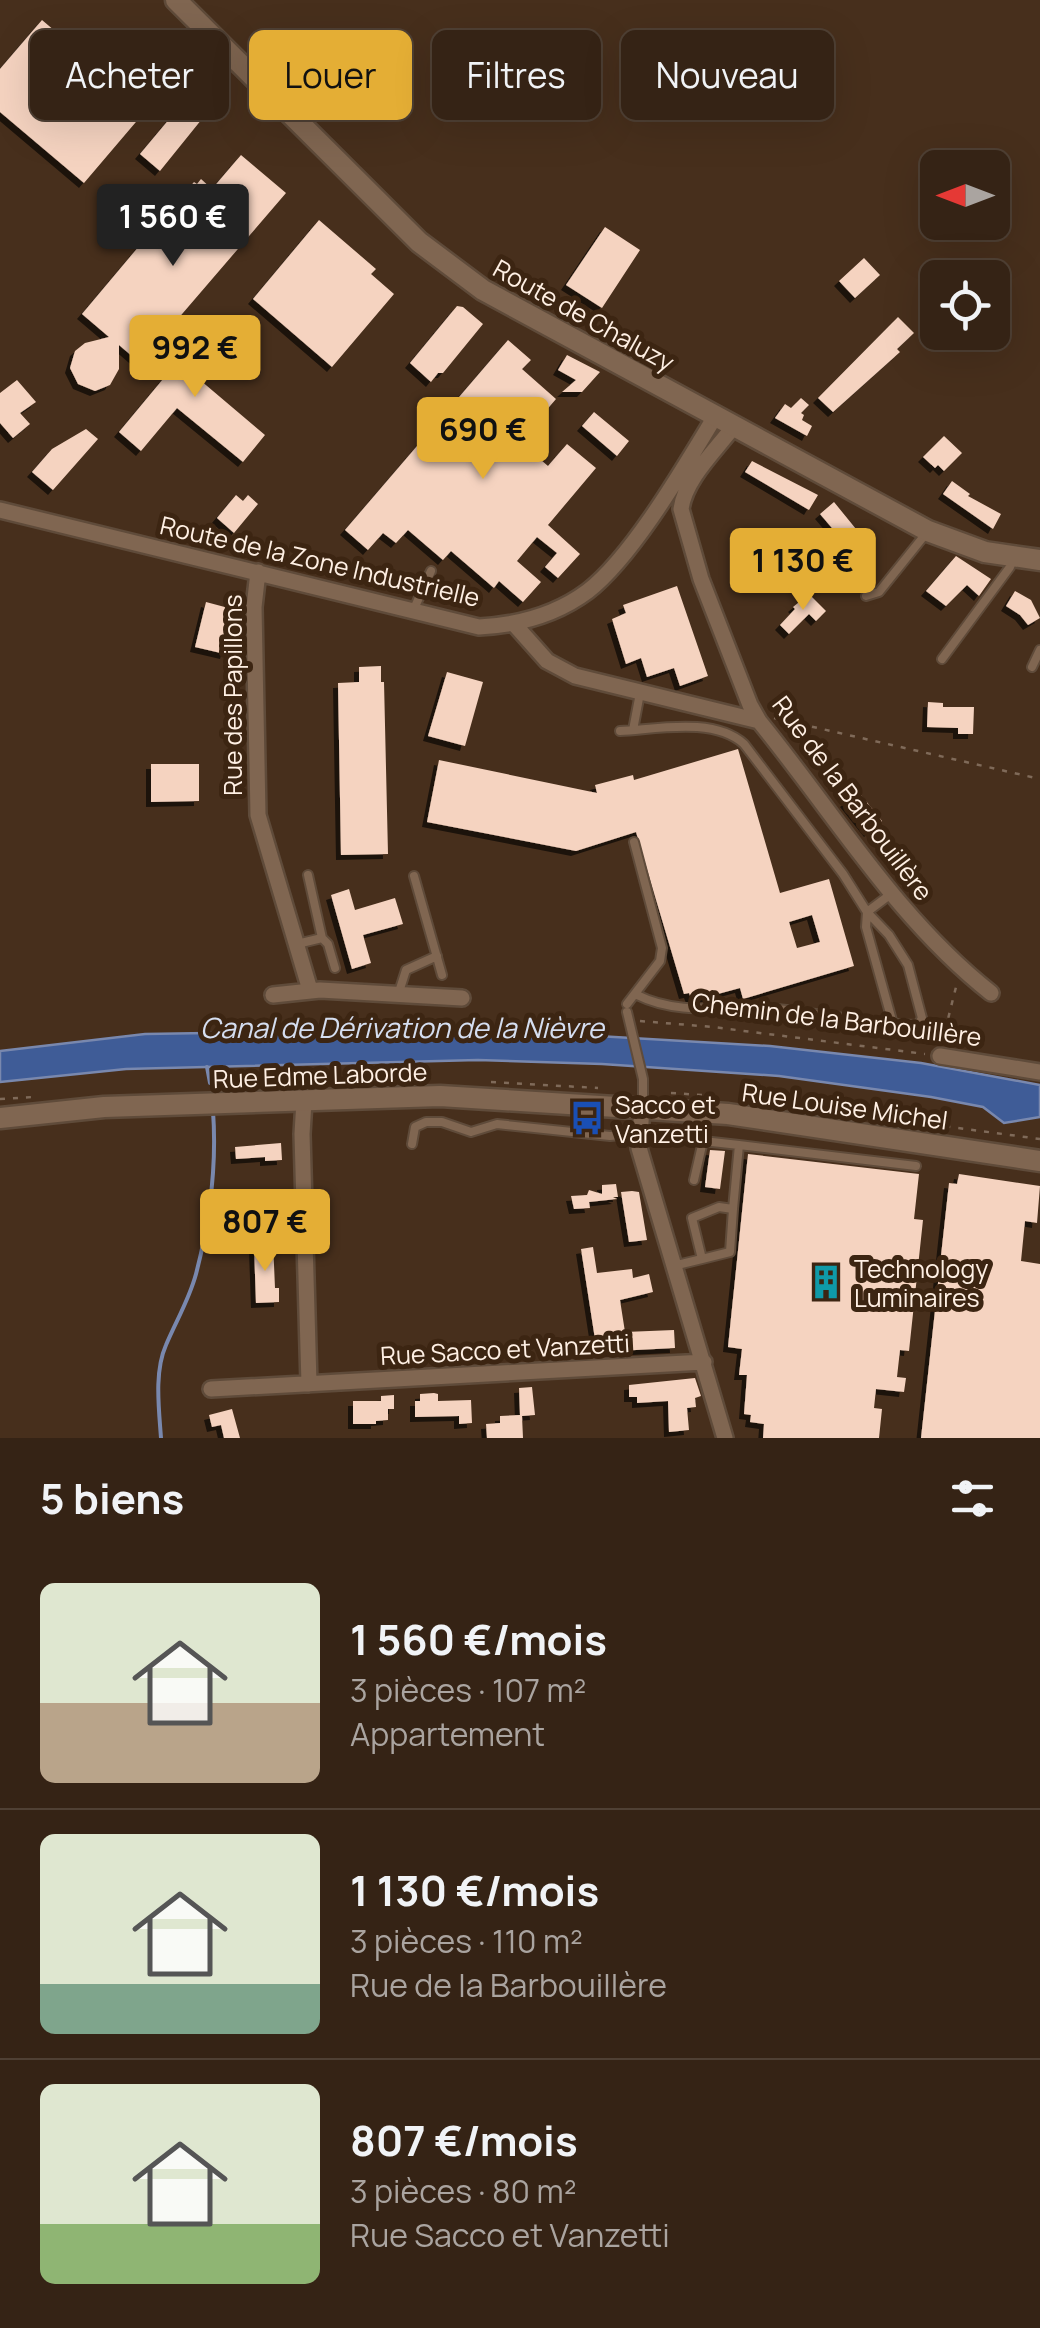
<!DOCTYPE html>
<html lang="fr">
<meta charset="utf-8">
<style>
:root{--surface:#352315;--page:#3d2b1e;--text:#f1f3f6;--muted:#aaa4a0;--line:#4f4034;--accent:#e4ae35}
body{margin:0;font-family:Manrope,sans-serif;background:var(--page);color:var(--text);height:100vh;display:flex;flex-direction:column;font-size:38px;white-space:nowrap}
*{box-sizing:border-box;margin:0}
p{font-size:32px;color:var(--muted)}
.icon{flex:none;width:55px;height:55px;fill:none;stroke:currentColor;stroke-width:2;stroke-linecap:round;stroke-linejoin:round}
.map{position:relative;height:1438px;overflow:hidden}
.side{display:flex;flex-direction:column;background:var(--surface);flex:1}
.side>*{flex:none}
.top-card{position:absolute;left:30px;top:30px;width:980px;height:90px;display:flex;gap:20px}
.needle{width:65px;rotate:270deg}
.buttons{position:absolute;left:920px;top:150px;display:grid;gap:20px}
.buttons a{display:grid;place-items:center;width:90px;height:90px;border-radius:15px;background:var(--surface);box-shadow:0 10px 40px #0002,0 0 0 2px var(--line);font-size:50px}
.price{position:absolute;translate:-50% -85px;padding:0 22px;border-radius:10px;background:var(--accent);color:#111;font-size:32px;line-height:65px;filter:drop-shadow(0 2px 5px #0008)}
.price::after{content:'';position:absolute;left:50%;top:60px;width:30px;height:22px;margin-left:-15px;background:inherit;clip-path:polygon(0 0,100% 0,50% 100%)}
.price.active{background:#222;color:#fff}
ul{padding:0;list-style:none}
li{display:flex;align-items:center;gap:30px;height:250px;padding:0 40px}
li+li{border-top:2px solid var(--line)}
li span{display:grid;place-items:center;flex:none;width:280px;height:200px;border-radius:15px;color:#555}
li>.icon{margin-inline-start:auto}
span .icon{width:120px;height:120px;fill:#fffc;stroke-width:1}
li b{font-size:42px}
h2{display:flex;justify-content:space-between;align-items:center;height:120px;padding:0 40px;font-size:42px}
.chip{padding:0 35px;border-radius:15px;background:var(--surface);box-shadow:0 10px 40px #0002,0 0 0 2px var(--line);font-size:35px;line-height:90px}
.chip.active{background:var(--accent);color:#111}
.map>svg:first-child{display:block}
</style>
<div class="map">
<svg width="1040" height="1438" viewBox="0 0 1040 1438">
<defs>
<filter id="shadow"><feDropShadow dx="-5" dy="5" stdDeviation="0" flood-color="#0009"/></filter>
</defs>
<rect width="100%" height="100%" fill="#472f1c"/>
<!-- water -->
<path fill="#3f5c97" stroke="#7988ae" stroke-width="2.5" d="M476,1029L770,1046L921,1063L1040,1085V1117L1004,1123L983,1107L931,1097L779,1076L602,1064L478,1060L126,1069L0,1082V1051L145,1034Z"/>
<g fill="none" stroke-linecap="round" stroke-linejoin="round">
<!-- stream -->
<path stroke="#7988ae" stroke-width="4" d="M207,1067L210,1083
M161,1438C159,1409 154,1372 166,1345C176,1321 189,1300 196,1274C210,1220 217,1166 213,1111"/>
</g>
<!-- building -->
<path fill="#f5d3c0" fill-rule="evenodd" filter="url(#shadow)" d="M42,20L147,109L84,183L0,112V69Z
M215,78L227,88L160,171L140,154L171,117L177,122Z
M241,155L286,193L140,363L119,345V369L110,385L95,391L78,384L70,368L75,351L85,343L109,337L82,314L156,226L154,224L160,216L163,218L194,182L197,184L201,179L212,189Z
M319,220L376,269L371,274L394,294L332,367L253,299Z
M605,227L640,250L602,308L566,285Z
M864,258L880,275L855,298L839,281Z
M457,306L463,307L483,324L443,373H438L431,382L410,363Z
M898,317L914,333L897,349L900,352L833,412L818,398Z
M213,319L235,339L200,380L265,435L243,462L177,408L141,451L119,432Z
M508,340L531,360L522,369L556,399L527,433L533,439L526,447L548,466L567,444L596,468L548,525L580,554L558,578L545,567L557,553L537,537L517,561L541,582L523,602L499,581L494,588L451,551L443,560L408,530L396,543L383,533L368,550L345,530Z
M567,355L600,372L582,392H562L576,380L558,370Z
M17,380L36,402L20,413L30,424L13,438L0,423V393Z
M801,398L809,405L801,413L804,415L802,420L812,426L807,436L775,418L785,404L791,408Z
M594,412L629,441L617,456L582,426Z
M86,429L98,439L53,490L32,472L52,449Z
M944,436L962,453L944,471L938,465L935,468L923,457Z
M752,461L818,495L809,510L745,472Z
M952,481L970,494L968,496L1001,514L993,529L943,494Z
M236,495L243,501L248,495L258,504L234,533L217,518Z
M834,502L856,529L852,531L866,550L854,560L847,552L843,555L837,546L843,541L820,514Z
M956,556L991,579L979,596L967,585L946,606L926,591Z
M677,586L708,676L680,686L674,668L647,677L641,658L626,664L612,619L626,613L623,605Z
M1015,591L1031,600L1040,618L1028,625L1020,615L1006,606Z
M809,594L826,611L816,621L809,614L789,634L780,625L795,609L793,607Z
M206,602L236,610L225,654L195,647Z
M381,666V682H384L388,854L341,855L338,683L359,682V667Z
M447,672L483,682L465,746L428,736Z
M928,702L943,703V707H974L973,734H958V728L927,727Z
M738,749L780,893L829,879L854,966L743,999L740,988L692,1001L689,993L684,994L636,832L576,851L427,822L439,760L597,793L595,785L633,775L634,780ZM812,915L820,942L797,948L789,922Z
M151,764H199V801L151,802Z
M858,791L882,821L869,832L845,802Z
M349,889L355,910L395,898L403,924L363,935L371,963L352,969L331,895Z
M281,1143L282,1160L265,1161V1157L236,1159L235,1147Z
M710,1150L725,1151L720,1189L705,1187Z
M748,1154L919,1174L914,1219L923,1220L909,1351L900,1350L897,1377L906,1378L904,1392L876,1389L874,1408L882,1409L879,1438H763L764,1424L750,1422L751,1415L744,1414L747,1375H739L742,1349L728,1347Z
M959,1174L1040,1186L1037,1223L1025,1221L1021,1261L1040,1264V1438H921L949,1183L957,1184Z
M616,1184L618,1197H613L617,1199L589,1202L590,1208L574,1209L571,1196L587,1195L589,1190L602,1194V1185Z
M632,1191L639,1192L647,1240L629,1242L621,1192Z
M261,1196H281V1212H292V1237L271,1238V1211L262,1212Z
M260,1241H273L275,1288H279V1302L256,1303L254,1246L260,1245Z
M593,1247L597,1273L632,1269L633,1278L649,1274L653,1292L620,1300L625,1332L674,1330L675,1348L597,1352L581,1249Z
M695,1378L701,1396L695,1398L696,1407L687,1408L689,1430L669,1432L668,1401L637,1403V1397H629V1385Z
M532,1387L535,1415L522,1416L523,1438H487L486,1424L500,1423V1416L520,1415L519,1388Z
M434,1393L438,1394V1401L471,1400L472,1423L459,1424V1416L415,1417V1401H420V1394Z
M394,1395V1409H388V1420L376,1421V1424H353V1401H381V1396Z
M232,1409L240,1438H224L221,1425L212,1427L209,1415Z"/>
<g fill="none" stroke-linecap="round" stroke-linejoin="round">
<!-- service casing -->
<g stroke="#5f4b3a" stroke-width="12">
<path id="service" d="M866,596L879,592L928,531
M413,611L431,571
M942,659L1010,567L1014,557
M1032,667L1040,650
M633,730L640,693
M620,731C658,729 714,717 744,744L843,874L867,912L889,935L908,965L922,1018L918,1025C871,1024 824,1014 777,1009C730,1005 681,1017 637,995
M308,875L322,938L328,944L335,968
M414,876L442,975
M891,894L867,912L866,927L893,1024
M297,944L322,938
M398,995L406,970L437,956
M627,1004L660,961L662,948L634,842
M627,1012L643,1079V1105
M412,1144L415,1127L426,1122H442L471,1132L497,1124L610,1136L640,1133
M694,1180L703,1141L739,1145
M702,1259L730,1252L733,1209
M673,1266L702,1259L692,1218L719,1207L733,1209L739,1145L916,1166"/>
</g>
<!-- minor casing -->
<g stroke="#5f4b3a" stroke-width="20">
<path id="minor" d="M734,426C716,450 685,479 681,509L701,579L750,705L759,721C834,813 897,919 991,993
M0,510L479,627C517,625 556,615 588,591C633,556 685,466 716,415
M258,572L254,607L258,815L310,990
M515,625L547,661L575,676L759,721
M273,995L320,990L462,998
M940,1056L1040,1072
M304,1101L302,1134L309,1384
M642,1109L639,1148L725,1438
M211,1389L704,1362"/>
</g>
<!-- tertiary casing -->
<g stroke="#5f4b3a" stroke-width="25">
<path id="tertiary" d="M176,0L419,242L483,290L928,531L985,552L1040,560
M0,1118L104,1107L440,1096L728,1114L1040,1161"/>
</g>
<!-- path -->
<path stroke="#7f6a59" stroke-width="2.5" stroke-dasharray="5 8" stroke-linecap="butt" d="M774,718L1040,779
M640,1021L713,1027L925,1054
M942,1043L957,983
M491,1082L598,1088
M671,1093L718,1096
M0,1099L33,1097
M765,1102L1040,1139"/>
<!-- service -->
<use href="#service" stroke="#806651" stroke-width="8"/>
<!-- minor -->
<use href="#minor" stroke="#806651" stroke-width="15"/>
<!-- tertiary -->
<use href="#tertiary" stroke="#806651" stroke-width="20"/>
</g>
<!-- icons -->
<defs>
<g id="bus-bare" transform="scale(2.7)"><path d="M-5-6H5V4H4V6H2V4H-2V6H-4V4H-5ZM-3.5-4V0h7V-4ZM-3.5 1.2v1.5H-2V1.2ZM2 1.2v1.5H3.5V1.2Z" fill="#1a4fb4" stroke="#3c2512" stroke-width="2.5" paint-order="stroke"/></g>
<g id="building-bare" transform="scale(2.7)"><path d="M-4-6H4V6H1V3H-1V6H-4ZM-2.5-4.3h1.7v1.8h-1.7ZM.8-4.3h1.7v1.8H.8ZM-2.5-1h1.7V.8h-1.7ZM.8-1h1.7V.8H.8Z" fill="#0f9aa8" stroke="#3c2512" stroke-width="2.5" paint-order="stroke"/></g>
</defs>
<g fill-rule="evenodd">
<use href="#bus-bare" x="587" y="1118"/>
<use href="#building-bare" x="826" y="1282"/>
</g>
<g text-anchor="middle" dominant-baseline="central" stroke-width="10" stroke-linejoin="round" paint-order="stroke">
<!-- street labels -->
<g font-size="25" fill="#fff0e4" stroke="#3c2512">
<text transform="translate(584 315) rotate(29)">Route de Chaluzy</text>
<text transform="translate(320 561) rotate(13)">Route de la Zone Industrielle</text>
<text transform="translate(232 695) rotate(-90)">Rue des Papillons</text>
<text transform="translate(853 798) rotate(53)">Rue de la Barbouillère</text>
<text transform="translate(837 1019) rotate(7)">Chemin de la Barbouillère</text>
<text transform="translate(320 1075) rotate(-2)">Rue Edme Laborde</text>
<text transform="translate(845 1106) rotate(8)">Rue Louise Michel</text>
<text transform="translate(505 1349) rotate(-3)">Rue Sacco et Vanzetti</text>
</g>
<!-- poi labels -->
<g font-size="25" fill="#fff0e4" stroke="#3c2512" text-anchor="start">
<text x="615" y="1104">Sacco et<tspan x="615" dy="29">Vanzetti</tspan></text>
<text x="854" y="1268">Technology<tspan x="854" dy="29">Luminaires</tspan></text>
</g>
<!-- water labels -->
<g font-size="28" font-style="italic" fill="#d5def0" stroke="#3c2512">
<text x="402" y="1027">Canal de Dérivation de la Nièvre</text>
</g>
</g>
</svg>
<div class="buttons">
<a><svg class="needle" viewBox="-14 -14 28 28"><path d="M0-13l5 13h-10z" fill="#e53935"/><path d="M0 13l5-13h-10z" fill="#aaa4a0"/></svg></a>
<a><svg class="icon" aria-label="locate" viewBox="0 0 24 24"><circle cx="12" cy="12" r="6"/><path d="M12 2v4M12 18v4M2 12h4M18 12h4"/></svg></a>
</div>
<b class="price active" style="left:173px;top:269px">1 560 €</b>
<b class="price" style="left:195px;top:400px">992 €</b>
<b class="price" style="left:483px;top:482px">690 €</b>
<b class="price" style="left:803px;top:613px">1 130 €</b>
<b class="price" style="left:265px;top:1274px">807 €</b>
<div class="top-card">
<a class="chip">Acheter</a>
<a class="chip active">Louer</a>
<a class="chip">Filtres</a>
<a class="chip">Nouveau</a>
</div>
</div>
<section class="side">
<h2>5 biens<svg class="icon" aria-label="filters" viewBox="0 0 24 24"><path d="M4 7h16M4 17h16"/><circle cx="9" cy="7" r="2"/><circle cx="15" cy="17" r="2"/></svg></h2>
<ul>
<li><span style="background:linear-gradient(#dfe7d0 60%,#b9a48a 0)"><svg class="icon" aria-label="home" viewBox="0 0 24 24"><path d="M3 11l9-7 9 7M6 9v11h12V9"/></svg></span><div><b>1 560 €/mois</b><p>3 pièces · 107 m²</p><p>Appartement</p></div></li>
<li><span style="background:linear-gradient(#dfe7d0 75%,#7fa58c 0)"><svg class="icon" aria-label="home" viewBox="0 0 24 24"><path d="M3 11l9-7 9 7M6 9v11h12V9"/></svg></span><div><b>1 130 €/mois</b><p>3 pièces · 110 m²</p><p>Rue de la Barbouillère</p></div></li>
<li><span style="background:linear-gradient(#dfe7d0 70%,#8fb573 0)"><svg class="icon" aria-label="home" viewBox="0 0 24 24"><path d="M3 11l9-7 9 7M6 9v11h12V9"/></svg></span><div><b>807 €/mois</b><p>3 pièces · 80 m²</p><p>Rue Sacco et Vanzetti</p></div></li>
</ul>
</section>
